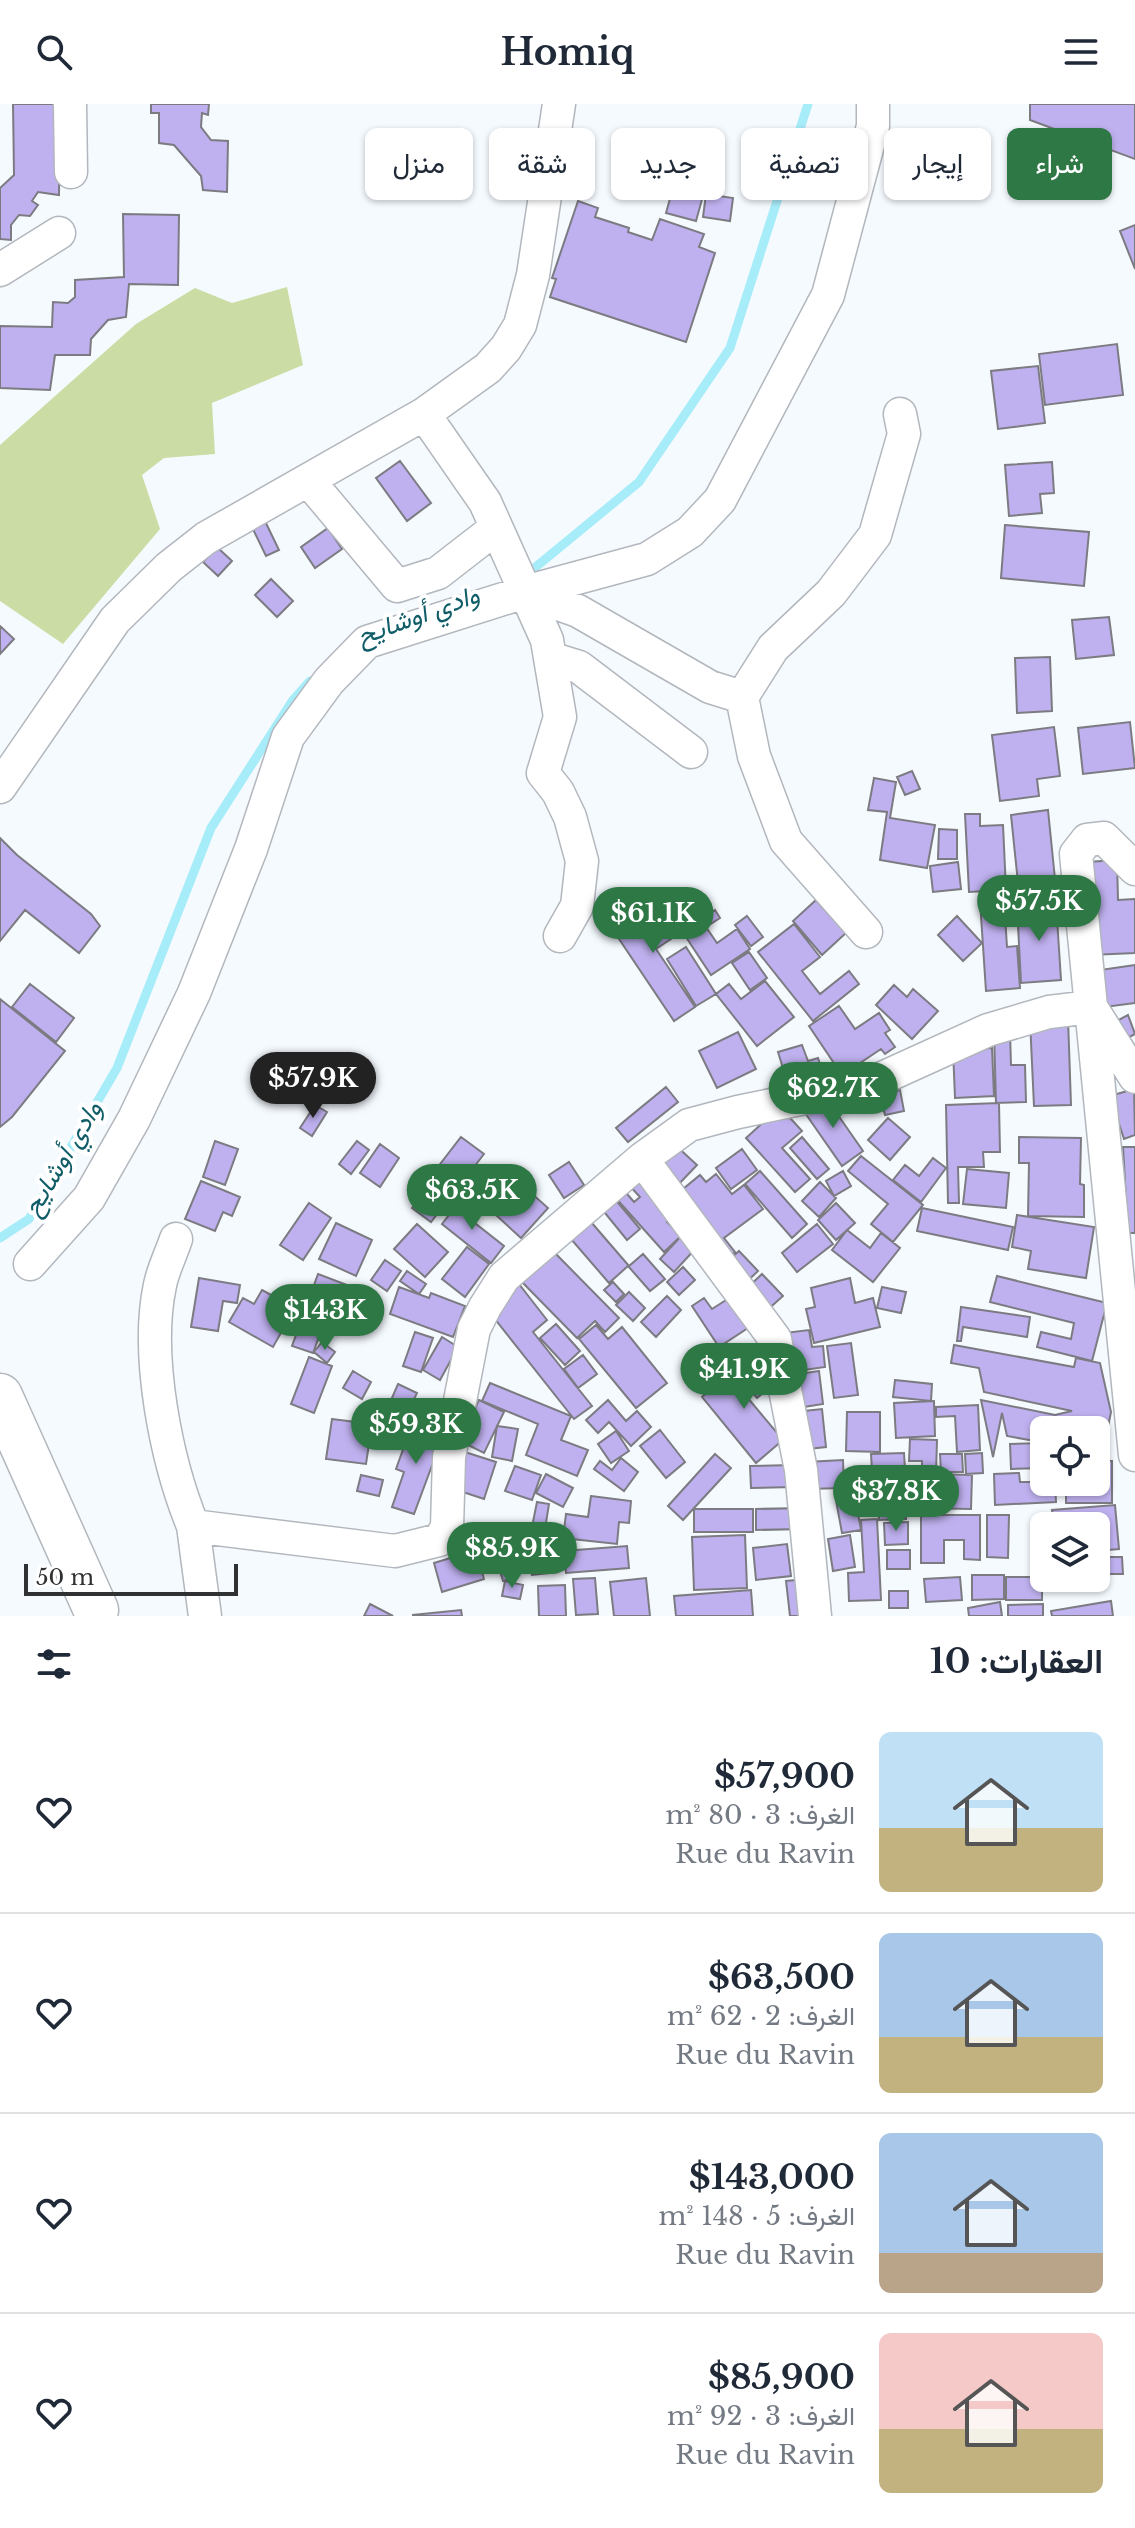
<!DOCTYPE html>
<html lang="ar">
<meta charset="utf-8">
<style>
:root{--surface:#fff;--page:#f6f6f7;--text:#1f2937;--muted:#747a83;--line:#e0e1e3;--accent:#2e7846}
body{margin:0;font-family:"Libre Baskerville",Vazirmatn,serif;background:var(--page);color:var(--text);direction:rtl;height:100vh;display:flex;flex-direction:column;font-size:30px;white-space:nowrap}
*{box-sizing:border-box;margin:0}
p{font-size:26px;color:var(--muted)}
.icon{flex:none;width:44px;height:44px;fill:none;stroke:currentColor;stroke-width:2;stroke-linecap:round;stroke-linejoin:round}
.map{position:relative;height:1512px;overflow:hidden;direction:ltr}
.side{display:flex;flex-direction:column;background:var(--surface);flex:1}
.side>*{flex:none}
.hud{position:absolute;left:24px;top:24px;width:1088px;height:72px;direction:rtl;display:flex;gap:16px}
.buttons{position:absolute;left:1030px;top:1312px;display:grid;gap:16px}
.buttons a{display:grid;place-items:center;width:80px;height:80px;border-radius:12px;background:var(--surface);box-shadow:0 2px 6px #0004;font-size:40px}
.scale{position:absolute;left:24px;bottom:20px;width:214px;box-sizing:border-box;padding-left:8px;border:4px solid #2f3133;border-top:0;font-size:22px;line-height:28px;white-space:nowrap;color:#2f3133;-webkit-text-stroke:6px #fff;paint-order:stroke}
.price{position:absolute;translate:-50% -68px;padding:0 18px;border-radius:28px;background:var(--accent);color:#fff;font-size:26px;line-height:52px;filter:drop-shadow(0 2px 4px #0008)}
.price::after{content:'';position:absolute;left:50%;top:48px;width:24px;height:18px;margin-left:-12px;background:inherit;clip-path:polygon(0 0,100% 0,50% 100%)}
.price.selected{background:#222;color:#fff}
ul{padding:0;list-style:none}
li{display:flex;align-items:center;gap:24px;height:200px;padding:0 32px}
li+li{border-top:2px solid var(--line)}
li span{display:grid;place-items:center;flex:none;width:224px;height:160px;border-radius:12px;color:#555}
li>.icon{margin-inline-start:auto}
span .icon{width:96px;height:96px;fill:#fffc;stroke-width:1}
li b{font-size:34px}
h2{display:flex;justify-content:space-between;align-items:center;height:96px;padding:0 32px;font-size:34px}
.chip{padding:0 28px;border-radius:12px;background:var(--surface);box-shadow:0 2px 6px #0004;font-size:28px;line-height:72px}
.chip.selected{background:var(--accent);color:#fff}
header{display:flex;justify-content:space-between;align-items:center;height:104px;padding:0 32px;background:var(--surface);font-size:36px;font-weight:700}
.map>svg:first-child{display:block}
</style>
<header><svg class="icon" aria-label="menu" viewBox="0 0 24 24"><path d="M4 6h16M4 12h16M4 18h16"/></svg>Homiq<svg class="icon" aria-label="search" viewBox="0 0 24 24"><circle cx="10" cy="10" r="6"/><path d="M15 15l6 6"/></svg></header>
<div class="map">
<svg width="1135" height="1512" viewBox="0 0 1135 1512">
<rect width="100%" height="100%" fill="#f5faff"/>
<!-- green -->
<path fill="#cbdda4" d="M287,183L303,261L212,299L215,350L164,354L142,371L160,425L63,540L0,497V341L136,220L195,184L232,199Z"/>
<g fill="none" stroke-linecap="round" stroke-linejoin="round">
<!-- stream -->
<path stroke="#a7ecf9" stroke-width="9" d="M526,471L639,378L730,244L808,0
M0,1134L29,1115L117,964L211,724L293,596L310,577"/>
</g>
<!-- building -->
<path fill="#bfb1ef" stroke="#7c7b82" stroke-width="2" d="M13,0H60L59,91L38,88L32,97L38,101L30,112L19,111L11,121V136L0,135V84L14,71Z
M151,0H209L208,11L202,9L201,23L211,36L228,37L227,88L203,86L201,72L174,41L159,39V9H151Z
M1030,0H1135V55L1030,16Z
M696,30L709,34L705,49L692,45Z
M681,55L711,63L696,117L666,109Z
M706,90L733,94L730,117L703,113Z
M578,97L598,104L595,113L629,124L628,128L652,136L660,115L704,130L699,143L715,149L686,238L550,193L556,175L552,174Z
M123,110L179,111L178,181L129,180L126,213L108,216L91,235L90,251H55L50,286L0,284V222L52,223L53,198L68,199L75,193V176L124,173Z
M1135,121V165L1120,127Z
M1117,240L1123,291L1045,301L1039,250Z
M1038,262L1045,319L998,325L991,267Z
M400,357L431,399L407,417L376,374Z
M1052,358L1054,389L1040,390L1042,409L1009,412L1005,361Z
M264,415L279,446L266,452L251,421Z
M1005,421L1089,428L1084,482L1001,474Z
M328,424L342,445L315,464L301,443Z
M217,443L232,457L218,472L203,458Z
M271,475L293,497L277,513L255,491Z
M1109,513L1114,551L1076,555L1072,516Z
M0,522L14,535L0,550Z
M1050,553L1052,607L1017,609L1015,554Z
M1130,618L1135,664L1083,670L1078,624Z
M1054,623L1060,672L1037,675L1039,692L1000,697L992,631Z
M912,667L920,685L905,691L897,673Z
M874,674L896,678L890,714L935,721L927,764L880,756L887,708L868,706Z
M1048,706L1055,775L1018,779L1011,711Z
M965,710H980V722L1003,721L1006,786L969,788Z
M939,725L957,726V755H938Z
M0,734L17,751L91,810L100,822L79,849L25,806L0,837Z
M1117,756L1118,796L1135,795V849L1091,851L1087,758Z
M958,758L961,785L933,788L930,762Z
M653,795L677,831L656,845L695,903L674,917L611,823Z
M816,796L846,829L822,851L793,817Z
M1004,796L1007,843L1017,842L1020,884L986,887L980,797Z
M1056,799L1061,876L1021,879L1017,802Z
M715,806L720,814L706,823L717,839L737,825L750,845L711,871L682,827Z
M747,812L763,833L751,842L735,821Z
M957,812L982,839L963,857L938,831Z
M794,820L820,853L802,867L820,890L849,867L859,880L813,917L758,848Z
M686,843L716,890L696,902L667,855Z
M749,848L767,874L750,886L732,859Z
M1135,861V899L1105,903L1100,866Z
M765,877L794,913L757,942L716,890L729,880L741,895Z
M30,880L74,914L56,938L12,903Z
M894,881L907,893L913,885L938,907L912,935L876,901Z
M0,895L65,947L12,1013L0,1023Z
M839,902L855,925L879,909L890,926L885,929L895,943L885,950L881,945L842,971L809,922Z
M1128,911L1135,930L1122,937L1113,919Z
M1068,914L1071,1001L1034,1002L1030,916Z
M738,928L756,965L717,984L699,947Z
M994,928H1010L1011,961H1025L1026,998L996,999Z
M802,941L808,957L818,954L821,963L786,974L778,948Z
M992,944L994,992L955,994L953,945Z
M666,983L678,998L628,1038L616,1024Z
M1134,985L1135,1031L1124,1035L1110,992Z
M900,986L904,1007L885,1011L880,991Z
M824,991L863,1047L842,1062L803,1006Z
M999,999L1000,1048H983L984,1063H958L959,1099H948L946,1001Z
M315,1001L327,1008L312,1032L300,1024Z
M780,1003L802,1027L782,1044L810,1075L795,1088L746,1034Z
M888,1014L910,1033L890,1056L868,1036Z
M461,1033L484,1050L467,1072L489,1089L478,1102L434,1068Z
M802,1033L829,1065L817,1075L790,1044Z
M1019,1033L1081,1034L1080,1080L1084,1081V1113L1028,1112L1029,1059H1019Z
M215,1037L238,1045L225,1081L203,1073Z
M357,1037L369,1046L351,1070L339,1060Z
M672,1038L697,1061L676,1083L651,1060Z
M380,1040L399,1054L380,1083L360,1069Z
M1123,1043H1135V1129H1128Z
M742,1045L757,1066L731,1085L716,1064Z
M861,1052L923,1101L893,1138L871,1120L888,1100L848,1067Z
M933,1054L946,1064L921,1098L893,1076L905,1061L919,1072Z
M569,1058L584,1081L564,1094L549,1071Z
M967,1065L1009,1069L1006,1104L963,1100Z
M641,1067L679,1107L667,1118L681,1132L664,1148L614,1092L622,1084L634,1098L640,1093L627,1079Z
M760,1067L807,1120L792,1134L745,1080Z
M843,1067L851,1082L834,1092L826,1077Z
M716,1070L732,1090L744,1081L763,1105L724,1134L735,1148L721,1158L677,1090L700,1071L706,1078Z
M512,1072L548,1104L521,1134L485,1101Z
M201,1077L240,1093L232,1112L223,1108L215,1127L185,1115Z
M820,1078L836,1094L819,1113L802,1097Z
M428,1082L448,1096L431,1118L412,1104Z
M609,1088L640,1125L627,1136L596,1098Z
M463,1093L474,1102L466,1112L504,1142L491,1159L442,1120Z
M309,1099L331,1114L303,1156L280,1141Z
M836,1099L855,1119L836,1136L818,1116Z
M922,1104L1013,1123L1008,1146L917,1127Z
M585,1111L629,1162L643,1150L665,1175L650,1187L628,1162L609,1179L565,1128Z
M1017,1111L1094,1123L1086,1174L1028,1165L1031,1147L1012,1143Z
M336,1119L372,1136L356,1172L319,1155Z
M417,1120L448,1148L425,1173L394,1145Z
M817,1120L833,1140L797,1168L782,1149Z
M847,1126L870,1144L881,1129L900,1144L873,1178L832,1146Z
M683,1130L697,1143L674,1168L660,1155Z
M467,1143L489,1160L465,1193L442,1175Z
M551,1145L619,1214L605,1228L595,1217L577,1234L520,1176Z
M739,1147L758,1167L741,1183L722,1162Z
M385,1156L401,1167L387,1187L371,1176Z
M683,1163L695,1176L679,1191L667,1178Z
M407,1167L426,1180L419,1190L400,1177Z
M318,1170L355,1184L341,1225L324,1219L313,1249L292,1242Z
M762,1170L783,1192L765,1208L745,1186Z
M997,1172L1107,1199L1092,1257L1037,1243L1041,1228L1071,1235L1074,1219L990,1198Z
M199,1174L240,1181L237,1199L223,1197L218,1227L191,1223Z
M850,1174L855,1199L873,1194L880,1223L814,1239L806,1205L815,1203L811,1184Z
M613,1178L624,1190L616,1198L604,1186Z
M519,1180L547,1216L533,1228L592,1302L574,1315L487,1205Z
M399,1183L429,1194L431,1189L465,1202L453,1233L390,1210Z
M882,1183L906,1188L901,1209L877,1204Z
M262,1186L295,1204L273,1243L229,1218L243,1194L254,1200Z
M629,1188L645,1204L633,1217L616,1201Z
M737,1189L757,1218L719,1243L692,1202L704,1194L712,1205Z
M667,1192L681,1206L656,1233L641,1218Z
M961,1203L1030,1213L1027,1233L963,1223L961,1237H957Z
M556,1220L580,1247L565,1261L540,1234Z
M596,1221L608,1235L622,1223L667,1279L636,1304L579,1235Z
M809,1226L812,1243L823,1242L825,1263L790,1268L784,1229Z
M415,1228L433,1234L421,1268L403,1262Z
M442,1233L458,1243L440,1276L423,1266Z
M322,1238L335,1248L327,1259L314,1248Z
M851,1239L858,1291L834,1294L827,1242Z
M954,1241L1074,1263L1076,1254L1100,1259L1111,1308L1106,1333L1096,1331V1326H1044V1333L1029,1336L1007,1332L1002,1309L993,1353L981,1296L1055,1311L1072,1307L984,1288L979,1264L951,1259Z
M583,1251L597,1270L578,1284L564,1265Z
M309,1253L332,1262L314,1309L291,1300Z
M748,1255L770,1283L757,1294L742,1276L736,1280L783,1336L756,1359L702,1293Z
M353,1267L371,1278L362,1295L343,1284Z
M819,1267L823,1300L791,1305L786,1272Z
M895,1276L932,1280L931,1297L893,1293Z
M490,1279L571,1312L561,1336L588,1346L577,1372L526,1351L538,1320L482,1297Z
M398,1280L417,1289L406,1312L388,1303Z
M479,1296L504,1308L484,1349L460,1337Z
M608,1296L626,1317L637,1307L651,1323L631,1342L609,1318L598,1329L586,1316Z
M934,1297L935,1332L896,1334L894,1299Z
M978,1301L980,1346L957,1348L955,1312L936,1313V1303Z
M822,1305L826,1343L799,1346L795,1308Z
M847,1308H880V1348L846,1347Z
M332,1315L372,1320L366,1360L326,1355Z
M413,1318L444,1329L414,1410L392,1403L404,1368L396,1365Z
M497,1322L518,1325L512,1357L492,1353Z
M660,1326L685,1358L666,1374L640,1342Z
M616,1327L629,1347L611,1359L598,1340Z
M910,1335L937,1336L936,1370L972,1371L971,1405L921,1404L922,1357H909Z
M1044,1339V1364L1011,1365L1010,1340Z
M465,1348L496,1358L484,1395L454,1385Z
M904,1349L906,1381L873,1383L871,1350Z
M982,1349L983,1369L966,1370L965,1350Z
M715,1350L731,1364L683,1416L668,1402Z
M940,1350H962L963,1368H941Z
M621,1354L638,1368L624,1387L594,1365L600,1357L612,1366Z
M843,1356L844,1384L807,1385L806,1358Z
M1096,1357H1112V1399H1066V1378H1096Z
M793,1361L794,1383L751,1384L750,1362Z
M515,1362L541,1371L532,1396L505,1387Z
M1019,1369L1020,1378H1055L1056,1398L995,1401L994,1370Z
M546,1370L573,1384L563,1403L536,1389Z
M361,1371L383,1376L379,1392L357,1387Z
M905,1384L906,1415L879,1416L878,1385Z
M854,1388L861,1426L842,1429L835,1391Z
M591,1392L631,1397L629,1419L619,1418L617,1440L563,1434L566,1410L588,1413Z
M537,1398L549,1400L545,1425L532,1423Z
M1115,1401L1119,1445L1096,1447V1422H1054L1052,1406Z
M804,1404V1425L756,1426V1405Z
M694,1405H753V1428H694Z
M921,1411H980V1456L964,1455V1436H944V1459H921Z
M987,1411H1009L1008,1454L987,1453Z
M877,1415L881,1496L849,1497L848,1469L864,1468L861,1416Z
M908,1418V1440L885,1441L884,1419Z
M745,1431L747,1484L694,1486L692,1433Z
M850,1431L855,1463L833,1467L828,1435Z
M547,1436L549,1457L557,1456L558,1468L532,1471L528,1439Z
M506,1437L517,1473L503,1477L497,1456L480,1461L484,1475L442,1488L434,1459Z
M787,1440L791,1472L756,1476L753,1444Z
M627,1442L629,1464L566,1469L564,1447Z
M887,1446H910V1465H887Z
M1096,1453H1122L1123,1470H1096Z
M972,1471H1004V1495L972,1496Z
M960,1473L962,1496L926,1498L924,1475Z
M1006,1473H1042V1496H1006Z
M595,1474L598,1510L576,1511L573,1475Z
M646,1474L650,1512H614L610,1478Z
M807,1475L811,1512H790L786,1477Z
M505,1477L523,1481L520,1495L502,1492Z
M565,1481L566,1512H539L538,1482Z
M751,1486L753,1512H676L674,1492Z
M889,1487H908V1504H889Z
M1111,1497L1113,1512H1052L1051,1507Z
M1000,1498L1002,1512H969L968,1504Z
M370,1500L393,1512H364Z
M1043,1500V1512H1008V1501Z
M461,1506L462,1512H413V1511Z"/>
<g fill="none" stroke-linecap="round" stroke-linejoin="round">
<!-- minor casing -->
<g stroke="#b2b7bd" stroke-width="35">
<path id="minor" d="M70,0L71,68
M0,166L59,129
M424,310L485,398L547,536L560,613L543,669L558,688L570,713L582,757L577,802L560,832
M308,376L397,482L438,469L496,424
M525,488L578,507L710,583L742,593L754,652L786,737L866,828
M550,554L579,563L691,648
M742,593L773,544L831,489L875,431L904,330L900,310
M0,683L115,516L169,463L206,434L424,310L488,264L506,244L520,221L533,171L559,0
M1135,765L1104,734L1087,736L1076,750L1135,1351
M642,1055L775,1235L801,1366L815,1512
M176,1135C171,1150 163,1166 160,1181C145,1251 166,1356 193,1422L395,1447L439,1436L447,1424L449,1353L474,1225L485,1203L504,1173L642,1055L689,1021L738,1008L867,981L988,926L1049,908L1091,903L1135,973
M30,1160L89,1094L134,1015L194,889L251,745L288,633L329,577L367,538L525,488L647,455L690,428L720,396L828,191L873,22V0
M193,1422L205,1512"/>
</g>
<!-- highway casing -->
<g stroke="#b2b7bd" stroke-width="47">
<path id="highway" d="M0,1292L96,1506"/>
</g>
<!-- minor -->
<use href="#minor" stroke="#fff" stroke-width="32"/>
<!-- highway -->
<use href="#highway" stroke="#fff" stroke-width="44"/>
</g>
<g text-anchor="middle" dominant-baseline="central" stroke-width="8" stroke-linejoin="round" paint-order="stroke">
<!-- water labels -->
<g font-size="26" font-style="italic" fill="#105d68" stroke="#fff">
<text transform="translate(418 511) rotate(-20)">وادي أوشايح</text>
<text transform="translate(62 1054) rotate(-59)">وادي أوشايح</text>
</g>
</g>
</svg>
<div class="buttons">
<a><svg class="icon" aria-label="locate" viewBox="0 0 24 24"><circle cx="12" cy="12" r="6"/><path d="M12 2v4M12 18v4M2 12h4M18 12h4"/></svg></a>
<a><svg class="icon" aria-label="layers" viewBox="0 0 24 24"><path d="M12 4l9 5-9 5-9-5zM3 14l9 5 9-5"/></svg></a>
</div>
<div class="scale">50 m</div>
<b class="price" style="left:1039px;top:839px">$57.5K</b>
<b class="price" style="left:653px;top:851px">$61.1K</b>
<b class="price selected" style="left:313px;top:1016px">$57.9K</b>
<b class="price" style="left:833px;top:1026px">$62.7K</b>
<b class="price" style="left:472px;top:1128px">$63.5K</b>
<b class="price" style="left:325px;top:1248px">$143K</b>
<b class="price" style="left:744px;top:1307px">$41.9K</b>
<b class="price" style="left:416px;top:1362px">$59.3K</b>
<b class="price" style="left:896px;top:1429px">$37.8K</b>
<b class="price" style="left:512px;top:1486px">$85.9K</b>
<div class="hud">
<a class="chip selected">شراء</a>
<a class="chip">إيجار</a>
<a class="chip">تصفية</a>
<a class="chip">جديد</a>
<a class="chip">شقة</a>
<a class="chip">منزل</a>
</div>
</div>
<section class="side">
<h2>العقارات: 10<svg class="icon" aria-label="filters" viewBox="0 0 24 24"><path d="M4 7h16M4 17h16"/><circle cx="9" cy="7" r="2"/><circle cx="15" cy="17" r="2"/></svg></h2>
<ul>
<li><span style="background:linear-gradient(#bfe0f5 60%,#c2b280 0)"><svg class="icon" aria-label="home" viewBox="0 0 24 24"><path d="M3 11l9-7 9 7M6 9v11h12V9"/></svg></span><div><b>$57,900</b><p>الغرف: 3 · 80 m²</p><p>Rue du Ravin</p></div><svg class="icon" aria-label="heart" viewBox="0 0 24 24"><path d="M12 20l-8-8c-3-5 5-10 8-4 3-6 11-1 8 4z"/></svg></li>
<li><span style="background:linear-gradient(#a9c7e8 65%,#c2b280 0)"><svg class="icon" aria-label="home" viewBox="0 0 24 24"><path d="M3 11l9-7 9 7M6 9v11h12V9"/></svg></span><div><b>$63,500</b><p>الغرف: 2 · 62 m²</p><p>Rue du Ravin</p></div><svg class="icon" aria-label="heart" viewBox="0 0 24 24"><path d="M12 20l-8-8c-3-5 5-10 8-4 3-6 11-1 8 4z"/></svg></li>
<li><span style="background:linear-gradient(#a9c7e8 75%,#b9a48a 0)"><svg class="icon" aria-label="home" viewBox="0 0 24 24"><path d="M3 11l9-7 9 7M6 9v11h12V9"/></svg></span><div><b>$143,000</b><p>الغرف: 5 · 148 m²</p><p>Rue du Ravin</p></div><svg class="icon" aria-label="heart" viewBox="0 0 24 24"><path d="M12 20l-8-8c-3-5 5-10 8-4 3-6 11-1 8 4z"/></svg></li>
<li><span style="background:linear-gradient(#f6c9c9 60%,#c2b280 0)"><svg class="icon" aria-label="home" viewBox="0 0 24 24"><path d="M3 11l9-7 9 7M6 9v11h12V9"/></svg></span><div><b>$85,900</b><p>الغرف: 3 · 92 m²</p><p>Rue du Ravin</p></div><svg class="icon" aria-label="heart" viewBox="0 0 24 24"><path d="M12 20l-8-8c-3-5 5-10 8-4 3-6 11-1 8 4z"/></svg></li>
</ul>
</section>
